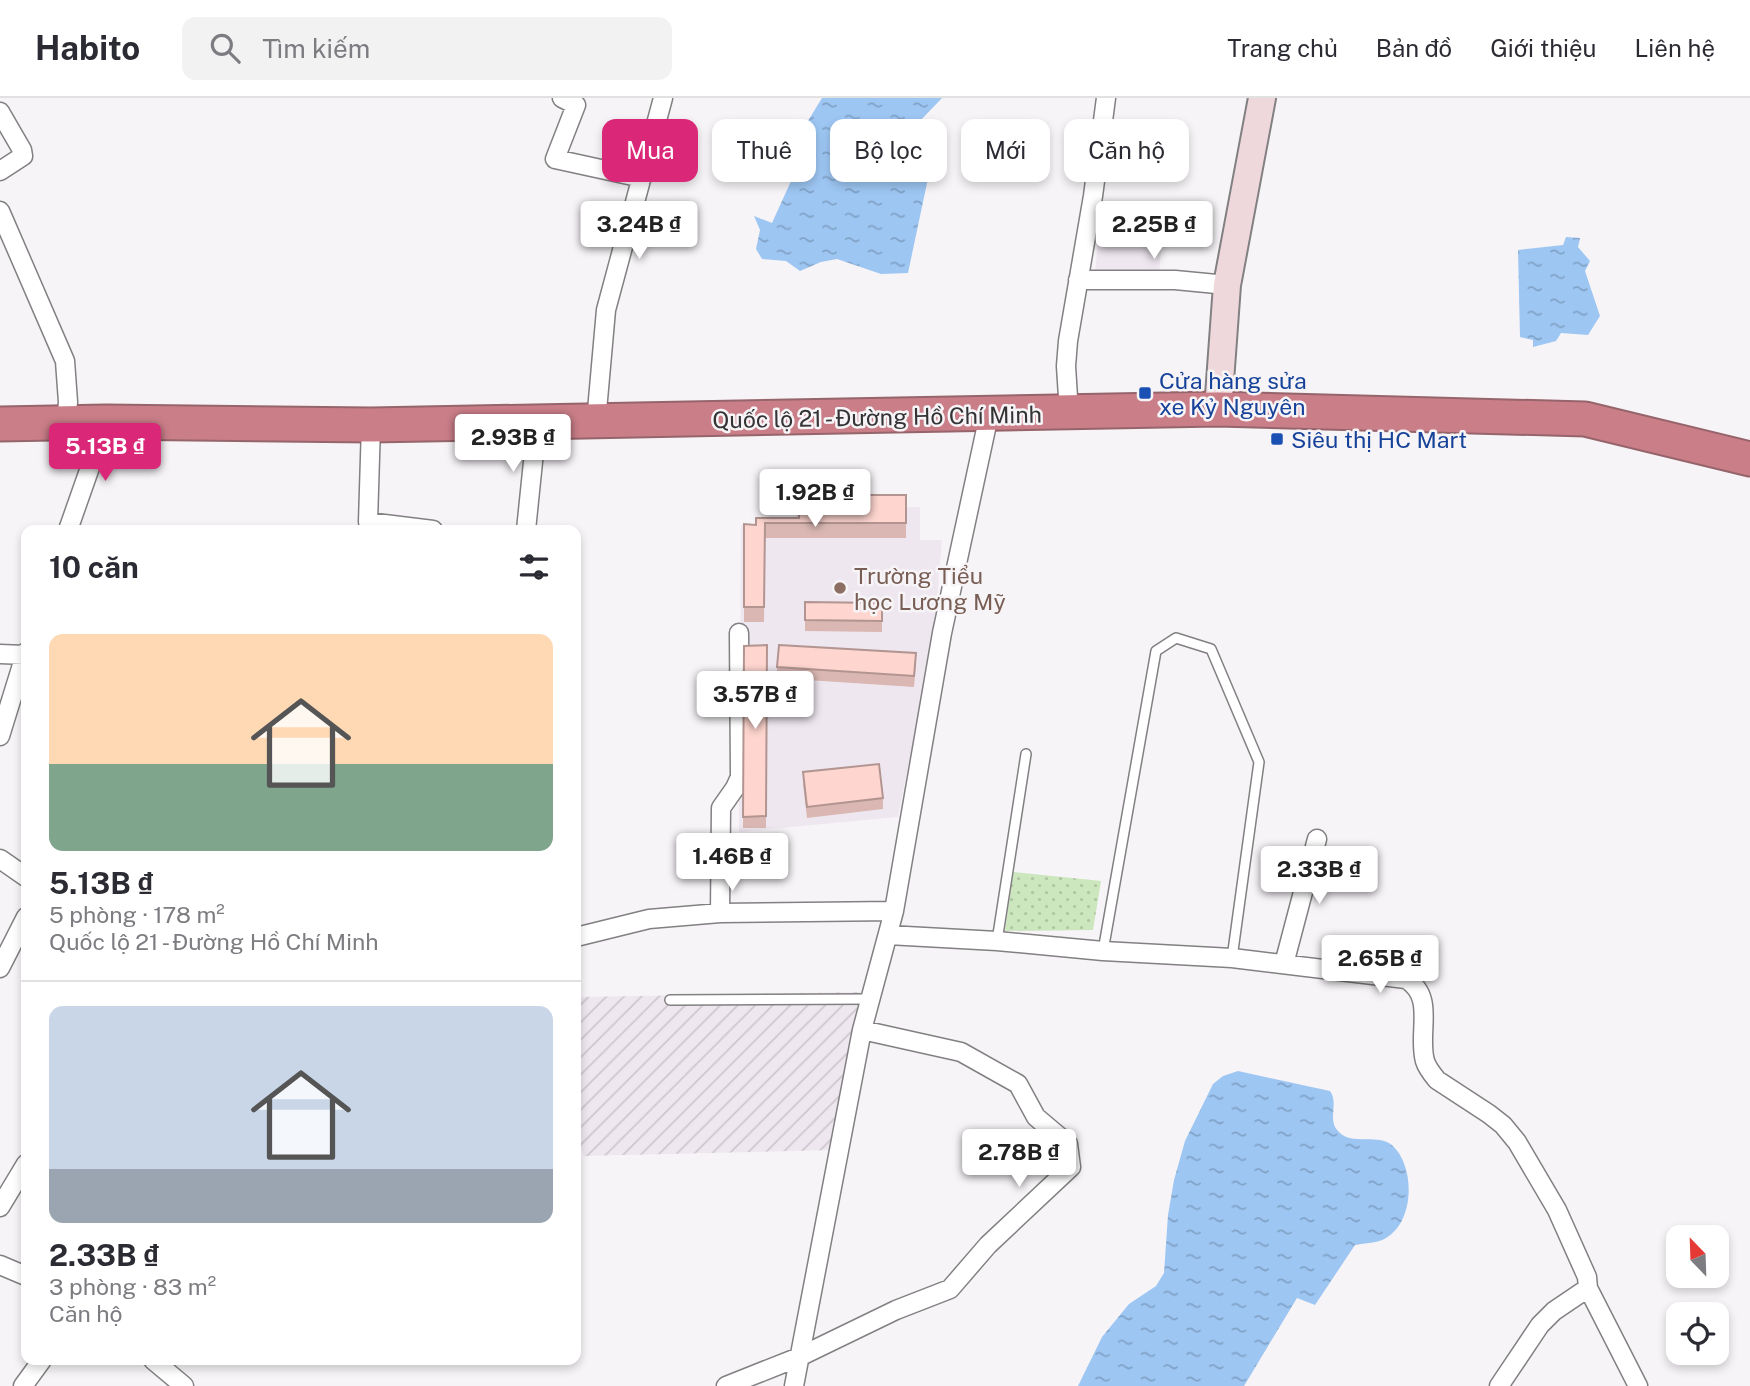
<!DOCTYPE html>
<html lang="vi">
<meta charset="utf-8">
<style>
:root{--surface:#fff;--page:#f2f2f3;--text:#2b2b33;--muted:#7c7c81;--line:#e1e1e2;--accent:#db2777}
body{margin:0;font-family:"Public Sans",sans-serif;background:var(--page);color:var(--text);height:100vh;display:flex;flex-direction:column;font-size:26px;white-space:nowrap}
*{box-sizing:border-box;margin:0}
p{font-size:23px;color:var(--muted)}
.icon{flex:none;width:38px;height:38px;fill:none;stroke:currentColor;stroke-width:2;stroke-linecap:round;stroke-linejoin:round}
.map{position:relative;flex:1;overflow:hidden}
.side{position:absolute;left:21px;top:427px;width:560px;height:840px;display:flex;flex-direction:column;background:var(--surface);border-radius:14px;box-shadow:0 4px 10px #0003}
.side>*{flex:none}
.hud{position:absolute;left:602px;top:21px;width:665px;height:63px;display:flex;gap:14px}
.needle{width:46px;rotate:337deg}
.buttons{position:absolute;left:1666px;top:1127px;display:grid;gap:14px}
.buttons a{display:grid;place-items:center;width:63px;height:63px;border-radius:14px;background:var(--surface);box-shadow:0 4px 10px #0003;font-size:35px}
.price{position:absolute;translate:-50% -60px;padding:0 16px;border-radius:7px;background:#fff;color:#222;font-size:23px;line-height:46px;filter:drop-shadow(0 2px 4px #0008)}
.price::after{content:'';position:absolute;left:50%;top:42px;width:21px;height:16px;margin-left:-10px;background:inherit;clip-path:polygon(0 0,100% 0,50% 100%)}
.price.current{background:var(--accent);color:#fff}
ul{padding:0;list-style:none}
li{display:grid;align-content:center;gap:14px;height:371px;padding:0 28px}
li+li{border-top:2px solid var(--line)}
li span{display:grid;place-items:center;height:217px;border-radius:14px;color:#555}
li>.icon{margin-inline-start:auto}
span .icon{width:126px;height:126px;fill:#fffc;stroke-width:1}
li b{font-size:30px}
h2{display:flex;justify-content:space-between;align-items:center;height:84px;padding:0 28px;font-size:30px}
.chip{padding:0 24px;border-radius:14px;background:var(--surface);box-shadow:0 4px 10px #0003;font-size:24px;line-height:63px}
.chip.current{background:var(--accent);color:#fff}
header{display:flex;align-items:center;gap:42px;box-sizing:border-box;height:98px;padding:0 35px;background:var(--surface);border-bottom:2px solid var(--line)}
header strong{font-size:33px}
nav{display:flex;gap:38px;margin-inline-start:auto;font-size:24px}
.search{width:490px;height:63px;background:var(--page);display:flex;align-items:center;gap:18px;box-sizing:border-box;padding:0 24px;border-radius:14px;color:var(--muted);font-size:26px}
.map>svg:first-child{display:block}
</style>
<header>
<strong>Habito</strong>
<div class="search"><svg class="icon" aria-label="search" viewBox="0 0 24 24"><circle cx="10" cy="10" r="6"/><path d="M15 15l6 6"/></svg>Tìm kiếm</div>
<nav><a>Trang chủ</a><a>Bản đồ</a><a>Giới thiệu</a><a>Liên hệ</a></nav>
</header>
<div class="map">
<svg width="1750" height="1288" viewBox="0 0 1750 1288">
<defs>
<pattern id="industrial-furrows" width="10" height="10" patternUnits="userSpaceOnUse" patternTransform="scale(1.75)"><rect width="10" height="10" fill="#efe7f0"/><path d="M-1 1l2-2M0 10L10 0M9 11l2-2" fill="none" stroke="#cec7ce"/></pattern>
<pattern id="park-dots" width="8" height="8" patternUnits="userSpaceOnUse" patternTransform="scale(1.75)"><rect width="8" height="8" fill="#cce6bd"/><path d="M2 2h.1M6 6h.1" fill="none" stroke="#b0c6a3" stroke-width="1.8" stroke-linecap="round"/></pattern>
<pattern id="water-ripples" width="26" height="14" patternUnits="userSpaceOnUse" patternTransform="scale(1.75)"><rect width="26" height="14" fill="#9dc6f3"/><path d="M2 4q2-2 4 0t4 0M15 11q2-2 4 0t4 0" fill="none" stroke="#81a2c6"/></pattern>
</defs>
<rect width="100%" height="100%" fill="#f7f4f7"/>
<!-- built -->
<path fill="#efe7f0" d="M1101,112L1164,118L1159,176L1095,174Z
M920,409V442H942L934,539L898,719L739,734L741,427L795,429L796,410Z"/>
<!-- industrial -->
<path fill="url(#industrial-furrows)" d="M860,894L834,1052L584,1058L576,1034V899Z"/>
<!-- park -->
<path fill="url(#park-dots)" d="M1013,774L1101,783L1093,832L1005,833Z"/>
<!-- water -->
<path fill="url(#water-ripples)" d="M822,0H942L919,24L915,44L934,52L908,175L881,176L837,161L821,164L800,173L786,163L762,161L756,151L760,132L754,118L772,125L791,83L803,31Z
M1566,139L1580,140L1578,149L1590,163L1585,173L1600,218L1588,237L1561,235L1556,243L1533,249V242L1520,239L1518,152L1563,147Z
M1238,973L1330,993C1339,1005 1327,1022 1338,1033C1352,1049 1378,1034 1393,1048C1415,1069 1415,1123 1386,1140C1378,1145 1365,1145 1355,1147L1315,1207L1297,1200L1244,1288H1078L1102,1239L1129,1206L1156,1188L1164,1175L1168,1117L1174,1082L1185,1043L1213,986L1223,978Z"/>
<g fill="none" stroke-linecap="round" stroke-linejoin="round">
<!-- lane casing -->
<g stroke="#828082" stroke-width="12">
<path id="lane" d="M997,843L1026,656
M1103,853L1156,553L1176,540L1211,551L1259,664L1232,860
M670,902L872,901"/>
</g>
<!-- street casing -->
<g stroke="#828082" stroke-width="21">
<path id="street" d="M562,0L576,7L555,61L642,80
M0,14L22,52L23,58L0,73
M0,113L65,263L68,304L66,326
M1078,182H1175L1227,187
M1069,315L1066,268L1068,243L1093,98L1106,0
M596,324L606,212L663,0
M371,327L368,424L433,432
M68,432L106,324
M526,432L537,325
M0,556L25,557
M0,638L26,554
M0,761L26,779
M720,815L721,710L735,690L740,679L739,535
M888,837L997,843L1103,853L1232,860L1406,881C1436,899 1417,935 1425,963C1427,970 1432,976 1437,982L1489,1016L1503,1027L1517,1044L1557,1112L1587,1179L1588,1190L1554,1213L1540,1227L1499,1288
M576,839L649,821L720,815L894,813
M1284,866L1317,741
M0,870L26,819
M0,1109L26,1066
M0,1167L26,1178
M1588,1190L1638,1288
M153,1262L184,1288
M23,1288L42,1262
M726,1288L799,1259L896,1212L950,1191L988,1147L1071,1069L1068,1046L1036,1019L1018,986L961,954L862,932
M794,1288L862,932L894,813L942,535L989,317"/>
</g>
<!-- secondary casing -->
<g stroke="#828082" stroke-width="30">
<path id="secondary" d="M1218,311L1227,187L1262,0"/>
</g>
<!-- highway casing -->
<g stroke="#96646b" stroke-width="37">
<path id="highway" d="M0,326L106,324L371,327L1218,311L1585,321L1750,361"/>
</g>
<!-- lane -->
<use href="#lane" stroke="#fff" stroke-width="9"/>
<!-- street -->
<use href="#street" stroke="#fff" stroke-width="18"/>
<!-- secondary -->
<use href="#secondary" stroke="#efd8db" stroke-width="26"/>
<!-- highway -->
<use href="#highway" stroke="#ca7e88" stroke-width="33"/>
</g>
<!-- wall -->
<path fill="#dab7b2" d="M906,397V440H765L764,524H744V426L756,427L799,420Z
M805,504L882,505V534L805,533Z
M767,547L766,730H743L744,548Z
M916,566L914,589L777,580V569Z
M803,674L883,700V711L807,720L803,686Z"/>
<!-- building -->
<path fill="#fed5cf" stroke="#b29591" stroke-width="2" d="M799,397H906V425H765L764,509H744V426L756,427V420H799Z
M805,504L882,505V523L805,522Z
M767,547L766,718L743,719L744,548Z
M779,547L916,555L914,578L777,569Z
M879,666L883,700L807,709L803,674Z"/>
<!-- markers -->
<g fill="#1a4fb4" stroke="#f7f4f7" stroke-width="2.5">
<rect x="1138" y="288" width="14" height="14" rx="3.5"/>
<rect x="1270" y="334" width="14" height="14" rx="3.5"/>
</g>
<circle fill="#8d6e63" stroke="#f7f4f7" stroke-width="2.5" cx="840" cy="490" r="7"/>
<g text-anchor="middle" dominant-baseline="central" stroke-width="5" stroke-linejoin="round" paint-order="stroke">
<!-- transit labels -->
<g font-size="23" fill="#164399" stroke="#f7f4f7" text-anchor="start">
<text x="1159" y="282">Cửa hàng sửa<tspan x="1159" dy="26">xe Kỷ Nguyên</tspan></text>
<text x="1291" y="341">Siêu thị HC Mart</text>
</g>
<!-- street labels -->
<g font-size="23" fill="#353435" stroke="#f7f4f7">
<text transform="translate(877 319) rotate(-1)">Quốc lộ 21 - Đường Hồ Chí Minh</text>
</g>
<!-- education labels -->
<g font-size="23" fill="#785e54" stroke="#f7f4f7" text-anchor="start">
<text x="854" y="477">Trường Tiểu<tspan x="854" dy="26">học Lương Mỹ</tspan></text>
</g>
</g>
</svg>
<div class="buttons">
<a><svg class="needle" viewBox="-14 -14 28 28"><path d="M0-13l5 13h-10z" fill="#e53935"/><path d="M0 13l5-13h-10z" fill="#7c7c81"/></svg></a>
<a><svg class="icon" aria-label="locate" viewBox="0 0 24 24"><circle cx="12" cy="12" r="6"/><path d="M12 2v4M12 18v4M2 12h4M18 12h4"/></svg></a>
</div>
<b class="price" style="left:639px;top:163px">3.24B ₫</b>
<b class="price" style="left:1154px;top:163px">2.25B ₫</b>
<b class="price" style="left:513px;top:376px">2.93B ₫</b>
<b class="price current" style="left:105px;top:385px">5.13B ₫</b>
<b class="price" style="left:815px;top:431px">1.92B ₫</b>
<b class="price" style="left:755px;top:633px">3.57B ₫</b>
<b class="price" style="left:732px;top:795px">1.46B ₫</b>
<b class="price" style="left:1319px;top:808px">2.33B ₫</b>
<b class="price" style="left:1380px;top:897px">2.65B ₫</b>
<b class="price" style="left:1019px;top:1091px">2.78B ₫</b>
<div class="hud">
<a class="chip current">Mua</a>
<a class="chip">Thuê</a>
<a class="chip">Bộ lọc</a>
<a class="chip">Mới</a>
<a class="chip">Căn hộ</a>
</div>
<section class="side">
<h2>10 căn<svg class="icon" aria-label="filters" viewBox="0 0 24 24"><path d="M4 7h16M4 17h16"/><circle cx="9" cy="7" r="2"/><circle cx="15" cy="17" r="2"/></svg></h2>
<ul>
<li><span style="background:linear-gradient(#ffd9b3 60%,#7fa58c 0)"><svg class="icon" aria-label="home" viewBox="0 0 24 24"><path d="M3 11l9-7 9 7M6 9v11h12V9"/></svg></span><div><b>5.13B ₫</b><p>5 phòng · 178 m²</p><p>Quốc lộ 21 - Đường Hồ Chí Minh</p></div></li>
<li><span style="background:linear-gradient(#c9d6e8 75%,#9aa5b1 0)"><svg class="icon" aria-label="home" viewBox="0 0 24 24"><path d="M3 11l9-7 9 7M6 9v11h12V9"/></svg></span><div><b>2.33B ₫</b><p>3 phòng · 83 m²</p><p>Căn hộ</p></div></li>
</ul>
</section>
</div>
